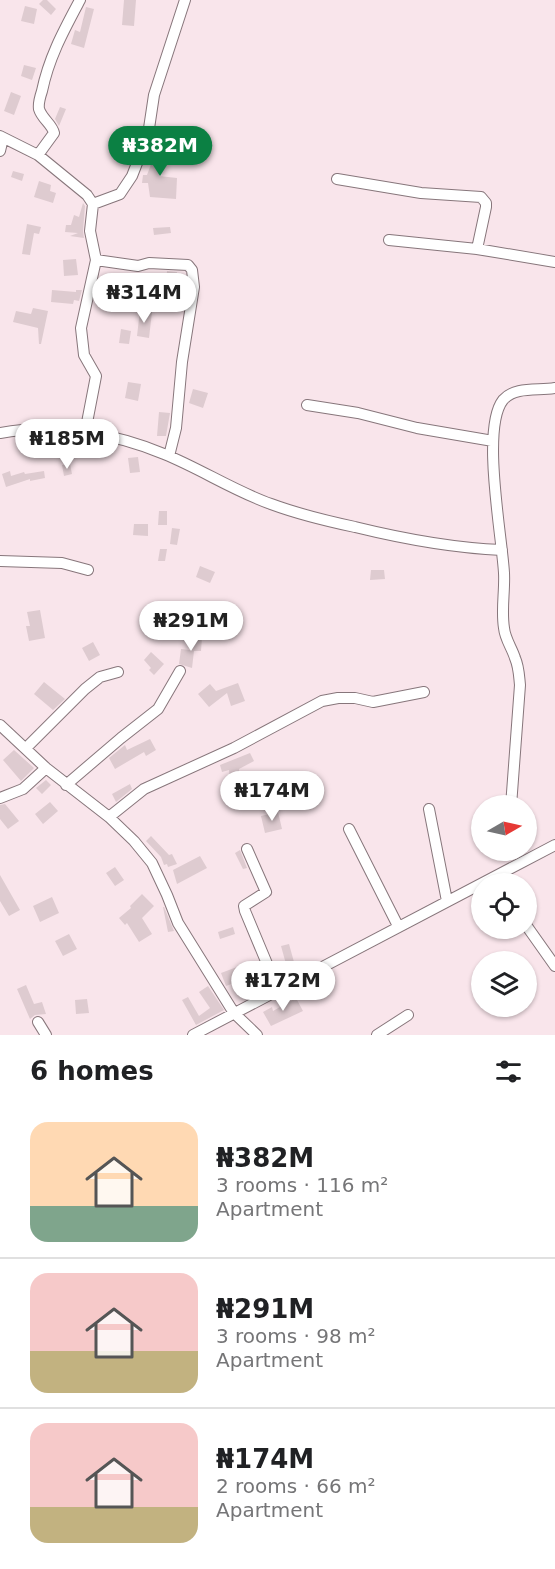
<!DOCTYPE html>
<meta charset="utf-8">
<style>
:root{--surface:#fff;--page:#f2f2f2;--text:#202124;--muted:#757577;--line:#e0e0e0;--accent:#0b8043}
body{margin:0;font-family:"DejaVu Sans",sans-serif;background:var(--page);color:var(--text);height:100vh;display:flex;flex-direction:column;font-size:22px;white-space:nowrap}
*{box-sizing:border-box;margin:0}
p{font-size:20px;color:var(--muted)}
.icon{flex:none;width:33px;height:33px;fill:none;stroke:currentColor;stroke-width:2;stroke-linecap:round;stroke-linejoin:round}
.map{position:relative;height:1035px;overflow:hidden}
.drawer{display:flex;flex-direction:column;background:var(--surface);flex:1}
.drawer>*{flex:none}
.needle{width:39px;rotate:81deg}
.fabs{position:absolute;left:471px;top:795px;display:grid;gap:12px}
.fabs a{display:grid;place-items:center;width:66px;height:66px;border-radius:50%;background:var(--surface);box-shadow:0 2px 4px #0004;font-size:30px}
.price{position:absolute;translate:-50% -51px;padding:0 14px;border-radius:21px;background:#fff;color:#222;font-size:20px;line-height:39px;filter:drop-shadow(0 2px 3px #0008)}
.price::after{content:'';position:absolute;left:50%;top:36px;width:18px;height:14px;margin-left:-9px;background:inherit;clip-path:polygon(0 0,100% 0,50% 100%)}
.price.selected{background:var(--accent);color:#fff}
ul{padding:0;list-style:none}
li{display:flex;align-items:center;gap:18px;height:150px;padding:0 30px}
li+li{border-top:2px solid var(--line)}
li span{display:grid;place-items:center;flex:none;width:168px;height:120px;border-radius:18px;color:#555}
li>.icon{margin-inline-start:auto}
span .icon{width:72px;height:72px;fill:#fffc;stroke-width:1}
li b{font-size:26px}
h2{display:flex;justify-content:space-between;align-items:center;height:72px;padding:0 30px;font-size:26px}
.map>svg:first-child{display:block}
</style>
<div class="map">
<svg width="555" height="1035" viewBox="0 0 555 1035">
<rect width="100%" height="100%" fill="#f9e5eb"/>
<!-- building -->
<path fill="#decbd0" d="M43,0H47L56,9L51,15L39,4Z
M124,0H136L134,26L122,25Z
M25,6L37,9L34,24L21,21Z
M86,7L94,9L84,48L71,44L75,30L80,32Z
M24,65L36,68L32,80L21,76Z
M11,92L21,96L14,115L4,111Z
M60,107L66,109L59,126L55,119Z
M157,142L168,144L159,176L177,178L176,199L150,197L148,183H142L143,175H147L153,159L155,160Z
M13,171L24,174L22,181L11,177Z
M39,181L51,185L50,191L56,193L53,203L34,197Z
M83,203L85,206L83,231L84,238L70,236L78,233L65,232L66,225H71L74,215L79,217Z
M27,224L41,227L39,234L34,233L30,255L22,254Z
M170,227L171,233L154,235L153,228Z
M76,259L78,275L64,276L63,260Z
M167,271L177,272L176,286L166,285Z
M122,287L138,288V298L121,300Z
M52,290L76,292V290H82L79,301L74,300L73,304L51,302Z
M33,308L48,311L41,344H39L38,328L13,322L16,311L31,314Z
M140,310L152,312L149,338L137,336Z
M121,329L131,331L129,344L119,343Z
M128,382L141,384L138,401L125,398Z
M193,389L208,393L203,408L189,403Z
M159,412L170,413L166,436H157Z
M138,457L140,472L130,473L128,458Z
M70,464L72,474L64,476L62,465Z
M10,471L11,476L24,472L25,474L44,471L45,478L30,481V479L6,487L2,474Z
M159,511H167V525H158Z
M134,524H148V536L133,535Z
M172,528L180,529L177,545L170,544Z
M160,549H167L165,561H158Z
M200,566L215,572L210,583L196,577Z
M371,570H384L385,579L370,580Z
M40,610L45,638L29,641L26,626H30L27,612Z
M191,636L202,637L201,651H194L192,668L179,664L181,649L190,650Z
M93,642L100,655L89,661L82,648Z
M151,652L164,664L154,675L149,670L151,668L144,660Z
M44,682L65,699L53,710L34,694Z
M238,683L245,701L231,706L227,693L209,707L198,694L210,684L216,691Z
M150,739L156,750L146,756L144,752L115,769L109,758L125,745L127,750Z
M14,750L34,768L21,781L3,760Z
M250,753L254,761L239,769L241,786L231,787L229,770L222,772L220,765Z
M46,780L51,785L42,794L36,788Z
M130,784L132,789L116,802L112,794Z
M50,802L58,811L43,824L35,814Z
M5,804L19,821L8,829L0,819V805Z
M278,812L282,829L265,833L261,816Z
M151,836L169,855L172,854L177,864L168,867L167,864L164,865L161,857L146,841Z
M240,850L247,868L243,869L235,853Z
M200,856L207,868L177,884L173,870Z
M115,867L124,880L115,886L106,873Z
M0,875L20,910L9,916L0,901Z
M142,894L154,906L142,918L152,934L139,942L127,923L125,925L119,918L131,908L130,906Z
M52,897L59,913L40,922L33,906Z
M163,907H164L174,931L168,932Z
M233,927L235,934L220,939L218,932Z
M69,934L77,949L63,956L55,941Z
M289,944L294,962L286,964L281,946Z
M237,967L242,980L226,986L221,973Z
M26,985L34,1004L42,1002L46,1014L35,1015L30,1019L17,989Z
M208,986L224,1010L196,1025L182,1000L188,997L199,1016L210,1008L199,992Z
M296,998L303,1011L271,1026L263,1012L272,1007L273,1011Z
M87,999L89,1013L76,1014L75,1000Z"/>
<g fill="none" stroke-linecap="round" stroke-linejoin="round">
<!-- minor casing -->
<g stroke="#87767b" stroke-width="12">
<path id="minor" d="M0,136L38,155L87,195L93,204L90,231L96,260L81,328L84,355L96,376L85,433
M0,151L3,138
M38,155L54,133C52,124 42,119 39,109C38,103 40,97 42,91C49,57 64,30 80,0
M337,179L421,193L481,197L486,203V207L477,249
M93,204L120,194L132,176L148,135L154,95L185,0
M389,240L477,249L555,262
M96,260L138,266L149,263L188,265L192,270L194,287L182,362L176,428L169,456
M307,405L358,413L417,428L493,441
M0,433C54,423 114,433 164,454C201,469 234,491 271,504C298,514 327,521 355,527C404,539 452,548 502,550
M0,561L62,563L88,570
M0,725L46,768L109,817L134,841L152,863L167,895L178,923L234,1013L257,1035
M26,748L85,689L100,677L118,672
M66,785L121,738L158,709L180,671
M0,798L23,789L46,768
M511,806L520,685C519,676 519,667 515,658C512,648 505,639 504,628C501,610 505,591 504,573C502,536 481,428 503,400C515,386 538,391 555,388
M429,809L447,901
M109,817L144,789L234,748L322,701L338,698H355L373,702L424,692
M349,829L398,926
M247,849L266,892L244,906L245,911L278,990
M526,925L555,966
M38,1022L46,1035
M193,1035L555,845
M377,1035L408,1015"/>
</g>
<!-- minor -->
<use href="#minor" stroke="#fff" stroke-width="10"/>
</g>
</svg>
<div class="fabs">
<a><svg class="needle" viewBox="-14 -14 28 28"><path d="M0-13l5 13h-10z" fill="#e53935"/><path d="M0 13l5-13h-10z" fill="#757577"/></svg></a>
<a><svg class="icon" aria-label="locate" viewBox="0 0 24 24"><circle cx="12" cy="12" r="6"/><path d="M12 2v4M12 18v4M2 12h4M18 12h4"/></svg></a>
<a><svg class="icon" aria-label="layers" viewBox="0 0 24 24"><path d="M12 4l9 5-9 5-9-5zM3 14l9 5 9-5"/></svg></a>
</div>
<b class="price selected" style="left:160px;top:177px">₦382M</b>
<b class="price" style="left:144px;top:324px">₦314M</b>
<b class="price" style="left:67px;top:470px">₦185M</b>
<b class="price" style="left:191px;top:652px">₦291M</b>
<b class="price" style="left:272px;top:822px">₦174M</b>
<b class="price" style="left:283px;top:1012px">₦172M</b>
</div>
<section class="drawer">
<h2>6 homes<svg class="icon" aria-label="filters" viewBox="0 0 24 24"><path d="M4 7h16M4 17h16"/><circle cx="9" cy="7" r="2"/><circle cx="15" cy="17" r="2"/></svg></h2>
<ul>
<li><span style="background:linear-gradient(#ffd9b3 70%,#7fa58c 0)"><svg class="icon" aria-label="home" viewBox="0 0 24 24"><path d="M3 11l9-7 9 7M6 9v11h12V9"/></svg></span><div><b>₦382M</b><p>3 rooms · 116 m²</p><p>Apartment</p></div></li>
<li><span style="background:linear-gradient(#f6c9c9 65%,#c2b280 0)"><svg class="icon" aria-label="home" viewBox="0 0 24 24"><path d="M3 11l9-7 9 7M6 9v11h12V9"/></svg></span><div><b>₦291M</b><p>3 rooms · 98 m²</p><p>Apartment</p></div></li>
<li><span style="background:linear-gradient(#f6c9c9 70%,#c2b280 0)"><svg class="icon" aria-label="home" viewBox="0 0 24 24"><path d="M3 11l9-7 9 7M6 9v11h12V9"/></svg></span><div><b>₦174M</b><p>2 rooms · 66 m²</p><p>Apartment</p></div></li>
</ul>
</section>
